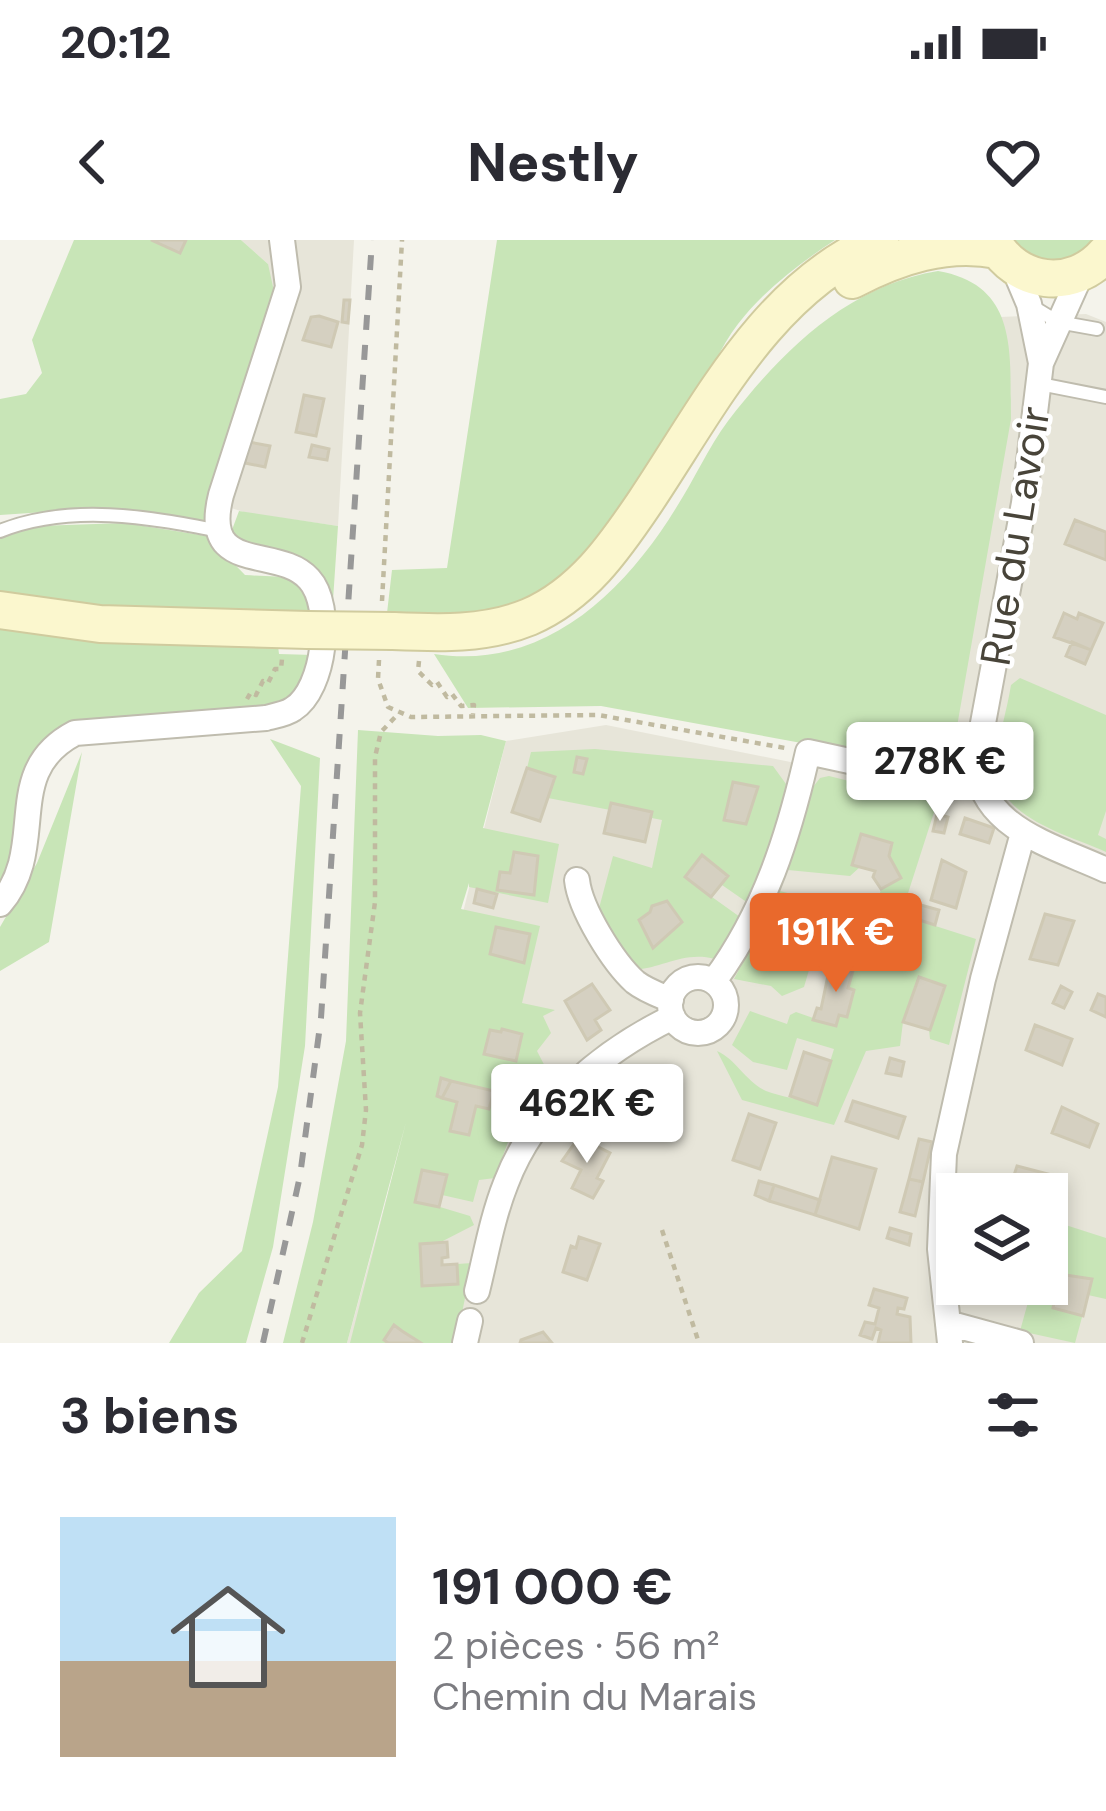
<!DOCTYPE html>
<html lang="fr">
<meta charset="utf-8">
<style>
:root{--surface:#fff;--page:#f2f2f3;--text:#2b2b33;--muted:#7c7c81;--accent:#e9692c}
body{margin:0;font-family:"DM Sans",sans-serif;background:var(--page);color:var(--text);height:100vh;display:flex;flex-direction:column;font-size:45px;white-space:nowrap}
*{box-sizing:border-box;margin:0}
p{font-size:39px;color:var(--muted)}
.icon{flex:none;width:66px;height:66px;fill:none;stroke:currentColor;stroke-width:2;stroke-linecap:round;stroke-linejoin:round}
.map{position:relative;height:1103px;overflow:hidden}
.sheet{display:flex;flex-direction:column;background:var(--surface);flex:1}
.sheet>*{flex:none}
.controls{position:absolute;left:936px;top:933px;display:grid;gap:24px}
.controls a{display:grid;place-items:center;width:132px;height:132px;border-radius:0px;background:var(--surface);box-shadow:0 6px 18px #0003;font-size:60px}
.price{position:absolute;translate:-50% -102px;padding:0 27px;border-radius:12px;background:#fff;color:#222;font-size:39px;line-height:78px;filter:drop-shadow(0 3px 6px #0008)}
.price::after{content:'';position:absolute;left:50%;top:72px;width:36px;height:27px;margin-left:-18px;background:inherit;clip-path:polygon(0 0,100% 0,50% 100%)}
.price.active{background:var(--accent);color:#fff}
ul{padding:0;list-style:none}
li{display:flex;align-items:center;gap:36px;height:300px;padding:0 60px}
li span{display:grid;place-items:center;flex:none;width:336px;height:240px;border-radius:0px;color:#555}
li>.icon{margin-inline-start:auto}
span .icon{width:144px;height:144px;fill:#fffc;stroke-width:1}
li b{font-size:51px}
h2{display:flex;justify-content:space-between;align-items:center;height:144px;padding:0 60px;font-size:51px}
.status{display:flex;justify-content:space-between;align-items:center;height:84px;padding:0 60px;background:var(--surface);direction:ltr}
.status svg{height:33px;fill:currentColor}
header{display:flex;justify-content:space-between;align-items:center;height:156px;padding:0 60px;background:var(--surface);font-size:54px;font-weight:800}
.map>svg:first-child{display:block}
</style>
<div class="status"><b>20:12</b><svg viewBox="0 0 49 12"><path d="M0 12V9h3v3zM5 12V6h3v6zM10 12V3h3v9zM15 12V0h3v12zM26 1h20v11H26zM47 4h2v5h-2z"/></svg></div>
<header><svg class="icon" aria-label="back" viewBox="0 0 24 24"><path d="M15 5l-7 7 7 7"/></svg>Nestly<svg class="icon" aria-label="heart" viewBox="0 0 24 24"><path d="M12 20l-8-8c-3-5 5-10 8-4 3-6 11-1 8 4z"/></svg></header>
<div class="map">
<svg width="1106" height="1103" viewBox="0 0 1106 1103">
<rect width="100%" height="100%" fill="#f4f3eb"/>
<!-- residential -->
<path fill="#e7e5d9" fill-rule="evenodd" d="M241,0H354L338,286L247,273L212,262L268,24Z
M1086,74L1106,82V1103H347L444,748L506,501L606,485L915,547L1000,77ZM957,954H1047V1044H957Z"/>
<!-- green -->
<path fill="#c8e5b7" d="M74,0H241L268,24L277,65L205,282C130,269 76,269 0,275V159L26,154L42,133L32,100Z
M497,0H835C800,23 764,50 738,84C720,107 708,138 694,164C660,224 579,345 515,369C477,384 426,375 387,373L392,330L447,328Z
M1009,0H1098L1074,21L1041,24Z
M938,31C1019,45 1010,113 1011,179L952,515L943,522L921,525L601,466L468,468L434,414C543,431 623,354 676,268C694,240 708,208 728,181C782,111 847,46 938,31Z
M239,271L338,286L332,375L327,348L307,321L273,316L229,298Z
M125,283L207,296L245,335C285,338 298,331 314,371H137L0,354V298L37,286Z
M0,386L278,406L279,414L313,415C306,442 292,459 266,469L65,489C0,527 27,587 0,651Z
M1020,438L1106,475V571L1098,595L1106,599V612C1071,596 998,578 997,530C996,503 1007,471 1011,445Z
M358,490L438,496L481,495L506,501L483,588L559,604L548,663L469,647V643L461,669L540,686L522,763L555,770L543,776L551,793L537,811L552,840L548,852L509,899L495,938L479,940L473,962L442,955L440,967L470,976L474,985L439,1003L443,1025L472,1023L456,1103H350L406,882L347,1103H283L313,982L346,801Z
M270,499L320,518L305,806L273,1007L246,1103H169L199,1053L242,1011L278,847L301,546Z
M595,509L773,526L786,544L779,583L748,663L722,645L712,657L740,677L715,719C683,711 664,728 634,730L598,672L613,616L652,628L662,580L548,558L527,528L531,512Z
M82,512L49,702L0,731V687L37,623Z
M829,536L937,563L901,675L976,699L949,805L930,799L929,790L903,782L900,806L866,811L834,885L742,860L717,811C737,820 745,841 766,851C781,857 801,859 817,864L834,809L797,798L787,830L753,822L732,805L750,771L787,784L790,775L796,772L836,786L854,728L851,714L817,703L804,747L782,756L771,746L734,739L780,651L874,676L881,649L875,631L860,627L850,636L788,630L813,547L820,538Z
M1050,980L1106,998V1059L1088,1055L1075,1103L1020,1091L1033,1044H1047Z"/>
<!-- building -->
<path fill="#d5d0c1" stroke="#cfc9b4" stroke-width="3" d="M151,0H186L180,13Z
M344,60H350L348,83L342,82Z
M319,76L338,82L331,107L303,100L311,77Z
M304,155L324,159L316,196L296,192Z
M249,202L270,206L265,227L245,223Z
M312,205L329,209L327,220L309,217Z
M1075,280L1106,292V320L1065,304Z
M1064,373L1077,379L1079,373L1103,383L1091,410L1054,397Z
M1072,402L1091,410L1085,424L1066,416Z
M577,517L587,519L583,534L574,532Z
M527,528L555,537L540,581L512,572Z
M733,542L758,547L746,584L724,580Z
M611,563L652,572L645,602L604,593Z
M937,574L948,577L944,593L933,591Z
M965,578L994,588L989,603L960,594Z
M861,594L892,603L889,616L901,638L881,649L873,637L875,631L852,625Z
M514,612L538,616L534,655L497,650L500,632L510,633Z
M702,615L728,636L711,657L685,637Z
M942,620L966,632L956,668L931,660Z
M477,649L497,654L493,668L474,663Z
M667,661L682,682L653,708L639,680L650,672L652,666Z
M917,664L939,670L935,685L913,678Z
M1045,674L1074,681L1058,725L1030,719Z
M496,687L530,694L524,723L490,714Z
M831,721L854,727L848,748L854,750L847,777L839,775L836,786L813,780L817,768L821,769Z
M919,737L945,746L930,790L903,782Z
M592,744L610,770L595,780L601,790L587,800L565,761Z
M1061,746L1072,752L1064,768L1053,763Z
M1098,754L1106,757V777L1091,770Z
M1035,785L1072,799L1062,825L1026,810Z
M502,789L522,794L516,821L484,814L490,790L501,792Z
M804,812L831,821L817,865L790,856Z
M890,818L904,822L901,836L886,833Z
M639,837L651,847L659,838L677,853L662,871L674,881L662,895L631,870L641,859L629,848Z
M441,838L451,841L442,858L437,856Z
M451,841L494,851L489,869L476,866L469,895L450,891L457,862L442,858Z
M853,861L905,877L898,898L846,881Z
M670,863L681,872L674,881L662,871Z
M1062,867L1098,884L1089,907L1052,893Z
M749,874L776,883L760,929L733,920Z
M579,897L610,913L597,938L603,941L593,958L572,948L581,930L562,921Z
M919,899L932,902L923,942L909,939Z
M832,917L876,929L859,989L815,975Z
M1017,926L1052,935L1046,954L1009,951Z
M422,930L447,935L439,967L415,962Z
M909,939L923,942L915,976L900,972Z
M759,941L774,945L769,961L755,955Z
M774,945L820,960L815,975L769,961Z
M890,988L911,994L909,1005L887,998Z
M579,997L600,1004L587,1040L563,1032L571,1006L576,1008Z
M447,1002L448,1017L442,1018V1025L457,1024L458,1044L422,1046L420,1004Z
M1059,1034L1092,1039L1083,1076L1053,1068Z
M874,1049L907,1058L904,1069L898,1068L897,1074L910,1077L911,1103H878L881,1090L876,1088L872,1099L860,1095L865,1082L875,1084L879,1068L869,1065Z
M394,1085L402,1091L421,1103H388L384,1100Z
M543,1092L552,1103H520L521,1100Z"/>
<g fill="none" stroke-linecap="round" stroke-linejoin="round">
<!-- lane casing -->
<g stroke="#bfbcae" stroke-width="16">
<path id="lane" d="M1030,65L1058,82L1097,89
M1040,144L1106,157
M0,291C71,263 148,277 220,291"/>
</g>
<!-- street casing -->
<g stroke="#bfbcae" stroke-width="28">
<path id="street" d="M1013,26L1029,64L1041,123L1024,263L978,510C969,585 1052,605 1106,630
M1041,123L1081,34
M577,640C580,669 613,722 635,742C645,750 659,755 671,760
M0,664C50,606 0,532 75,493L266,478C274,476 286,474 293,469C325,449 334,366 309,339C278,304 200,337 221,255L288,47L282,0
M670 765a28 28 0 1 1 56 0a28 28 0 1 1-56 0Z
M714,741C765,672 789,595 808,512L960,545L978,542
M477,1051C486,1015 492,978 506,943C535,867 601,812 673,777
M948,1083L1021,1103
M465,1103L470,1081
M950,1103L940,1009L944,914L983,739L1023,593"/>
</g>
<!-- secondary casing -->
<g stroke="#d0cb9e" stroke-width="40">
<path id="secondary" d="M992,0C1016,45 1073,52 1106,13
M852,40C898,16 946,0 998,10
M0,370L100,384L308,390
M393,391C439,393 485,395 529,377C582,354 614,308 645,262C710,165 767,48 880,0"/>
</g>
<!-- path -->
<path stroke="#c0baa0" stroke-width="4.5" stroke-dasharray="6 6" stroke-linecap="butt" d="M382,361L402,0
M379,420L378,439L388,467L411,477L598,475L785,508
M419,421L418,431L432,445L437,442L447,457L452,454L461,466L474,465L473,474
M247,459L251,452L256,455L263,441L268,443L275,429H281L282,419
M662,990L699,1103
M302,1103L362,905L366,870L360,773L375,662V517L381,492L399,473"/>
<!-- lane -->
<use href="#lane" stroke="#fff" stroke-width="12"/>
<!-- street -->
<use href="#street" stroke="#fff" stroke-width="24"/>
<!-- secondary -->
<use href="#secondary" stroke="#fbf7ce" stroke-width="36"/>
<!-- rail -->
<path stroke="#989898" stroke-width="6" stroke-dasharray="15 15" stroke-linecap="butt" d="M263,1103L300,936L321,778L372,0"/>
<!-- secondary-bridge casing -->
<g stroke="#d0cb9e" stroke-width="40" stroke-linecap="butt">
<path id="secondary-bridge" d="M308,390L393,391"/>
</g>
<!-- secondary-bridge -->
<use href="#secondary-bridge" stroke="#fbf7ce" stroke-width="36"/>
</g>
<g text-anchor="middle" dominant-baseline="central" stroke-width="9" stroke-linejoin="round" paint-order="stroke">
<!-- street labels -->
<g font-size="42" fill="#484439" stroke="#fff">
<text transform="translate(1015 296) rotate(-81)">Rue du Lavoir</text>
</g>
</g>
</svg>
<div class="controls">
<a><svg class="icon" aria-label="layers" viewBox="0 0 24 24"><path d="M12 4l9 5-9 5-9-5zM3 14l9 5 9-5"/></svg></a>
</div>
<b class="price" style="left:940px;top:584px">278K €</b>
<b class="price active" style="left:836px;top:755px">191K €</b>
<b class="price" style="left:587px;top:926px">462K €</b>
</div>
<section class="sheet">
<h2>3 biens<svg class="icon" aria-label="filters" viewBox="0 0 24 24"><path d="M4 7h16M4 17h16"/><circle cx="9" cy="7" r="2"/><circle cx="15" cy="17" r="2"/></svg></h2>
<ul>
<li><span style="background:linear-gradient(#bfe0f5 60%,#b9a48a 0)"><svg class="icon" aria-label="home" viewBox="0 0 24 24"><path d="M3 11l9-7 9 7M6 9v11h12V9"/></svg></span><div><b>191 000 €</b><p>2 pièces · 56 m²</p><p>Chemin du Marais</p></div></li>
</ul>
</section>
